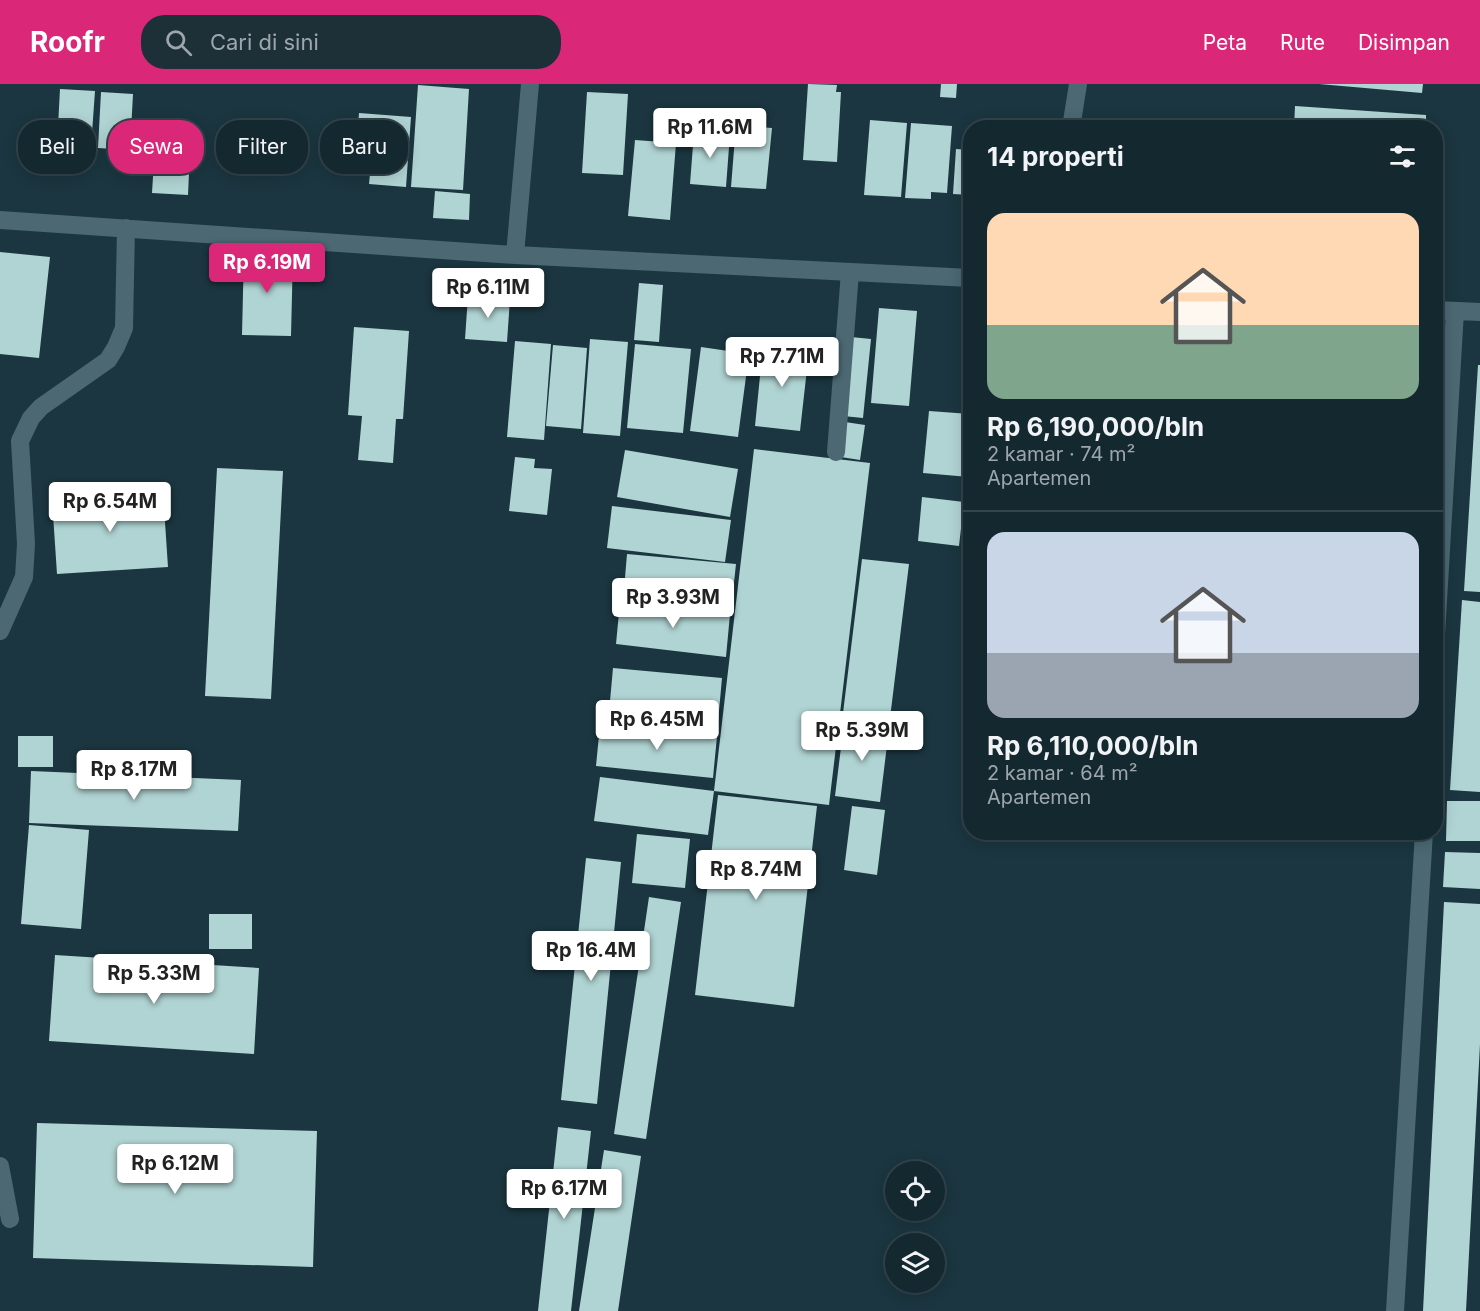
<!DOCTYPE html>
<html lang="id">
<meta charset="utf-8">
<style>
:root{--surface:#142830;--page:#1d3038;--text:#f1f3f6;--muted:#9da6ab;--line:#33444c;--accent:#db2777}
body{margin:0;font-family:Inter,sans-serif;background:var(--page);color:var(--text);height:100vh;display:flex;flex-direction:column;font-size:22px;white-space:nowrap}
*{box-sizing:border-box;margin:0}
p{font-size:20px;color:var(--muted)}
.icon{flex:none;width:33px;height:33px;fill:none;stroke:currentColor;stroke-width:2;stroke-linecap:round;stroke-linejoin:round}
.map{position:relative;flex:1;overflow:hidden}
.panel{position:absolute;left:963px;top:36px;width:480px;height:720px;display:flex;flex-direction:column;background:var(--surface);border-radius:24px;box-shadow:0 3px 15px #0003,0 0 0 2px var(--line)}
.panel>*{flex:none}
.banner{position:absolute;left:18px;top:36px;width:570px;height:54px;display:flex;gap:12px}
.tools{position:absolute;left:885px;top:1077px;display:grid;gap:12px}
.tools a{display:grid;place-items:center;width:60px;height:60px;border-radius:50%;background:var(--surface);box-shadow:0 3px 15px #0003,0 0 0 2px var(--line);font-size:30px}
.price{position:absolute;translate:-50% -51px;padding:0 14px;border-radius:6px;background:#fff;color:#222;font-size:20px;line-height:39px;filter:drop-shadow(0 2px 3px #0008)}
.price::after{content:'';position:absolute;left:50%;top:36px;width:18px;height:14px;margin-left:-9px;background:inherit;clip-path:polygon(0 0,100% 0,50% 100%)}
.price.selected{background:var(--accent);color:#fff}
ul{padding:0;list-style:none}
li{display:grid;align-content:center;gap:12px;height:318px;padding:0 24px}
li+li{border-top:2px solid var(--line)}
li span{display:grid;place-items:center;height:186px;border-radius:18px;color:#555}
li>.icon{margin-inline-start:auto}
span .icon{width:108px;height:108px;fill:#fffc;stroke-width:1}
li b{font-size:26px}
h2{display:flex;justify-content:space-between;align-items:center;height:72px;padding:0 24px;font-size:26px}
.chip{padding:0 21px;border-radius:24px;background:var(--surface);box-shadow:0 3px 15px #0003,0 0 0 2px var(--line);font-size:21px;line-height:54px}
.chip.selected{background:var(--accent);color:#fff}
header{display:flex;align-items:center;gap:36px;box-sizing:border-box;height:84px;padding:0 30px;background:var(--accent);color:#fff}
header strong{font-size:28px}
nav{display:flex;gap:33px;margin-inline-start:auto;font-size:21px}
.search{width:420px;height:54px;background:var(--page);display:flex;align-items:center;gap:15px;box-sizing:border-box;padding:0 21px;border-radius:24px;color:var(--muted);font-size:22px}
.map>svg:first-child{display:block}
</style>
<header>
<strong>Roofr</strong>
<div class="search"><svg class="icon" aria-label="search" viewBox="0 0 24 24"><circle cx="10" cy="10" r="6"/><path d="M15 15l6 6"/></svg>Cari di sini</div>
<nav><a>Peta</a><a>Rute</a><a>Disimpan</a></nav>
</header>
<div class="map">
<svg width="1480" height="1227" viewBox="0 0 1480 1227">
<rect width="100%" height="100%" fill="#1b3640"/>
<!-- building -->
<path fill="#b0d4d3" d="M808,0L837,1L836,8H841L837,78L803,76Z
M941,0H957L956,14L940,13Z
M1319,0H1423L1422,9Z
M418,1L469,5L463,106L411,103Z
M60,5L95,7L91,63L57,61Z
M101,8L133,10L130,66L98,64Z
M587,8L628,10L623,91L582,89Z
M1295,22L1426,31V44H1294Z
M359,29L411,33L406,103L369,100L373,59L357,57Z
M870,36L907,39L901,113L864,111Z
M911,39L952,42L947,109L931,108V115L905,114Z
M1150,40L1168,42V44H1150Z
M736,41L772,44L766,105L731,103Z
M156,44L191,46L188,111L152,109Z
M694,48L730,50L726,103L690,100Z
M635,56L676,59L670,136L628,132Z
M956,65L970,66V111L953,110Z
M435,107L470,110L469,136L433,134Z
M244,167L293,169L291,252L242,251Z
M0,168L50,173L39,274L0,270Z
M639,199L663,201L659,258L634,256Z
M468,212L510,215L507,258L465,255Z
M879,224L917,227L909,322L871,319Z
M354,243L409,247L403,335H396L393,379L358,376L362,332L348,331Z
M851,253L871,255L863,334L843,332Z
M590,255L628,258L620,352L583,349Z
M515,257L551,260L544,356L507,353Z
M635,260L691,265L683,349L627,344Z
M553,261L587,264L581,345L546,342Z
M763,262L809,267L800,347L755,342Z
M701,263L749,270L738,353L690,347Z
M1478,281H1480V508L1464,507Z
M929,327L970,330L969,393L923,389Z
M845,338L865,341L860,376L841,373Z
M754,365L870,379L829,721L714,707Z
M625,366L738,385L730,433L617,413Z
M515,373L535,375L534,384L552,385L547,431L509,427Z
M217,384L283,387L271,615L205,612Z
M163,408L168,483L57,490L52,415Z
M922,413L964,418L959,462L918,457Z
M612,422L731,436L725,478L607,464Z
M627,470L736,480L731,526L623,517Z
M862,475L909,480L890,634L843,629Z
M1462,516L1480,518V708L1450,706Z
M620,518L730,530L726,573L616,560Z
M613,584L722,594L718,638L609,628Z
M844,639L889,645L880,718L835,712Z
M600,641L717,652L713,694L596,682Z
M18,652H53V683H18Z
M31,687L241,696L238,747L29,739Z
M600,693L714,707L708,751L594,737Z
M718,711L817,722L794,923L695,911Z
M1447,717H1480V757H1446Z
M852,722L885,726L877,791L844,786Z
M29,741L89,746L81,845L21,840Z
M637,750L690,755L685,804L632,799Z
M1445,768L1480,769V805L1443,803Z
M586,774L621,778L597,1020L561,1016Z
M649,813L681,818L646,1055L614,1050Z
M1444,818L1480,820V960L1466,1227H1423Z
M209,830H252V865H209Z
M55,871L259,884L254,970L49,957Z
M37,1039L317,1047L313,1183L33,1174Z
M558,1043L591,1047L571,1227H538Z
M604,1066L641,1072L618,1227H579Z"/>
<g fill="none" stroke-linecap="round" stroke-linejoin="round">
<!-- minor -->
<path stroke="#4b6873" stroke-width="18" d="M1071,44L1078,0
M0,136L515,171L970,194
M515,171L530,0
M1436,226L1480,228
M836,368L850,188
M0,547L24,493L26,460L20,357L31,334L41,323L108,276L116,263L124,244L126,144
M1436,551L1455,227
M0,1082L10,1135
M1395,1227L1424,748"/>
</g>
</svg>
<div class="tools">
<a><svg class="icon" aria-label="locate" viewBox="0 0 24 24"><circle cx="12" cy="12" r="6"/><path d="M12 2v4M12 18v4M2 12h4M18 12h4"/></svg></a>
<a><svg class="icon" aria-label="layers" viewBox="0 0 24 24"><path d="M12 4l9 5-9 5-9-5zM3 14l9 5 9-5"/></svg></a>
</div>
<b class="price" style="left:710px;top:75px">Rp 11.6M</b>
<b class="price selected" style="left:267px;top:210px">Rp 6.19M</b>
<b class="price" style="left:488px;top:235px">Rp 6.11M</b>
<b class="price" style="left:782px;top:304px">Rp 7.71M</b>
<b class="price" style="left:110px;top:449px">Rp 6.54M</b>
<b class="price" style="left:673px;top:545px">Rp 3.93M</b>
<b class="price" style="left:657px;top:667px">Rp 6.45M</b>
<b class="price" style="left:862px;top:678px">Rp 5.39M</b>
<b class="price" style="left:134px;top:717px">Rp 8.17M</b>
<b class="price" style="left:756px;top:817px">Rp 8.74M</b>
<b class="price" style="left:591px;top:898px">Rp 16.4M</b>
<b class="price" style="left:154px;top:921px">Rp 5.33M</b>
<b class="price" style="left:175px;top:1111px">Rp 6.12M</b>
<b class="price" style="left:564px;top:1136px">Rp 6.17M</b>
<div class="banner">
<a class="chip">Beli</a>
<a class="chip selected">Sewa</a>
<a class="chip">Filter</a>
<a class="chip">Baru</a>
</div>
<section class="panel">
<h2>14 properti<svg class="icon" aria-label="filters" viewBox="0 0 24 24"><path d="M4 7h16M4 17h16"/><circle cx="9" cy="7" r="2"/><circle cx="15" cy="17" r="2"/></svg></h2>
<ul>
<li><span style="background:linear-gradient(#ffd9b3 60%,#7fa58c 0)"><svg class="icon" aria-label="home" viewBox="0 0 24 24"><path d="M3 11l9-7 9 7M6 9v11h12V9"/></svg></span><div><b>Rp 6,190,000/bln</b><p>2 kamar · 74 m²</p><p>Apartemen</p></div></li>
<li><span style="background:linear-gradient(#c9d6e8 65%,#9aa5b1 0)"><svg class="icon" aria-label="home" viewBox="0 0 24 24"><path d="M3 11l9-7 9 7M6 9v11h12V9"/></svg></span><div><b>Rp 6,110,000/bln</b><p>2 kamar · 64 m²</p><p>Apartemen</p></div></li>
</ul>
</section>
</div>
